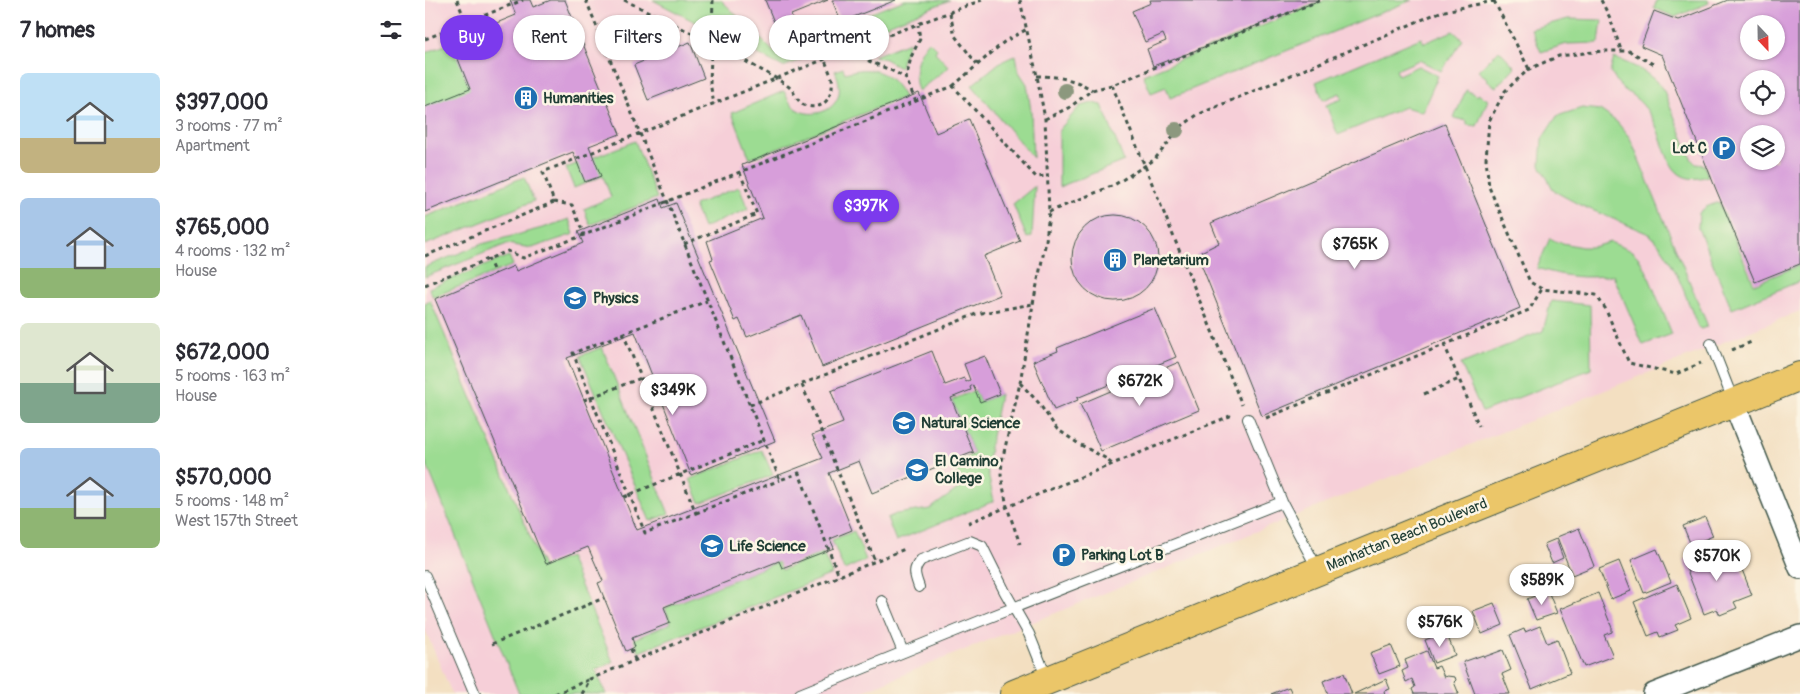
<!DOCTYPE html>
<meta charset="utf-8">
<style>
:root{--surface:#fff;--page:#f2f2f3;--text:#2b2b33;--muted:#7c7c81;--accent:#7c3aed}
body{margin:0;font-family:Pangolin,sans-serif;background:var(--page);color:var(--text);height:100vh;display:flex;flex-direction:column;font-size:19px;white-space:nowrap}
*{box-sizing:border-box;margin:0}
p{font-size:16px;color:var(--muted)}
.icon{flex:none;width:28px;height:28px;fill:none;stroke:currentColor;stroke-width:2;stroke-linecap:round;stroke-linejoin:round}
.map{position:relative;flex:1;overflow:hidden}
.drawer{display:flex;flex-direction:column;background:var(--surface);width:425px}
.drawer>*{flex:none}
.guide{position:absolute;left:15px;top:15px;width:475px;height:45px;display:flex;gap:10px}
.needle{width:32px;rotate:158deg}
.buttons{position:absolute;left:1315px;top:15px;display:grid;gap:10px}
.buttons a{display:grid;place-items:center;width:45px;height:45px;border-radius:50%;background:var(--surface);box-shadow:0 1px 4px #0004;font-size:25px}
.price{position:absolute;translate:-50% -42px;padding:0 11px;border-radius:18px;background:#fff;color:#222;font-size:16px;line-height:32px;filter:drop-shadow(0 1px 2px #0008)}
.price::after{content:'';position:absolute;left:50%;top:30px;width:15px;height:11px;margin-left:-8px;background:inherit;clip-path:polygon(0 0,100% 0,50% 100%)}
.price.on{background:var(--accent);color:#fff}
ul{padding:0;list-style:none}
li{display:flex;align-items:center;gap:15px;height:125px;padding:0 20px}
li span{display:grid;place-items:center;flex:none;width:140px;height:100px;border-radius:8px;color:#555}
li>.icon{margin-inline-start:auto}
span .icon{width:60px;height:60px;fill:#fffc;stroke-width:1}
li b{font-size:21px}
h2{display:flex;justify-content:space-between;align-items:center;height:60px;padding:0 20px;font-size:21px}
.chip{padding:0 18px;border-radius:22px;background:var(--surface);box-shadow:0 1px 4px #0004;font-size:18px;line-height:45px}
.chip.on{background:var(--accent);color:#fff}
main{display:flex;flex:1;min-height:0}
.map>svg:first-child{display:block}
</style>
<main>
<section class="drawer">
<h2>7 homes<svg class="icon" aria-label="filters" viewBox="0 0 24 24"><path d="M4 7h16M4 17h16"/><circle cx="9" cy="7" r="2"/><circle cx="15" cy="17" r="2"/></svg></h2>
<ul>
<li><span style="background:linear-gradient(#bfe0f5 65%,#c2b280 0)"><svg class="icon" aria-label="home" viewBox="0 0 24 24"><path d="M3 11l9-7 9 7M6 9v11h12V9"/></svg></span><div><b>$397,000</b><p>3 rooms · 77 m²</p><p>Apartment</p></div></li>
<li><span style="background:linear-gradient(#a9c7e8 70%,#8fb573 0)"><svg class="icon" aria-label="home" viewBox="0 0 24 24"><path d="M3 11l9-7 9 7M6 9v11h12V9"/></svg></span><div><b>$765,000</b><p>4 rooms · 132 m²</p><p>House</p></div></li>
<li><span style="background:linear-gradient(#dfe7d0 60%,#7fa58c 0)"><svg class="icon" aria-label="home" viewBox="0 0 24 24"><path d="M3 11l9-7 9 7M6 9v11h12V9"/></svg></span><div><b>$672,000</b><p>5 rooms · 163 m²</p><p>House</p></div></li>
<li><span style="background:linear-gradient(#a9c7e8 60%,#8fb573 0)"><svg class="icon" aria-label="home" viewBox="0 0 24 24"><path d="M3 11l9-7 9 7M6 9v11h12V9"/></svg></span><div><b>$570,000</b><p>5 rooms · 148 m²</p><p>West 157th Street</p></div></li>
</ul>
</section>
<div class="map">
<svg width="1375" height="694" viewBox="0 0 1375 694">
<rect width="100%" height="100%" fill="#fcf5e5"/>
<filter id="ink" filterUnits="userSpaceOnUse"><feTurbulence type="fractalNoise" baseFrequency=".02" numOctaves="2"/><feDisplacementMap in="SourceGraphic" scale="10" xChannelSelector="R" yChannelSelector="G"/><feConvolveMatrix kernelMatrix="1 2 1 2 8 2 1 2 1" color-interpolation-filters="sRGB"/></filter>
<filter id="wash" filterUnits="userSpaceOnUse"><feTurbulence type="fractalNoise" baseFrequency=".0096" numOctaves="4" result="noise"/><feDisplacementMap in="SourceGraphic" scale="20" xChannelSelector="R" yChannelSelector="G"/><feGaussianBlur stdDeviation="1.12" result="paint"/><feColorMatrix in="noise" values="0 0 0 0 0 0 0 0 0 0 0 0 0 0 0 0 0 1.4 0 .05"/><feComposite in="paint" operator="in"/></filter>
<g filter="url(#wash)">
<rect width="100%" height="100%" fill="#f3dfc1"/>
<!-- built -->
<path fill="#f6cfd8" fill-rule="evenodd" d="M0,0H1375V311L431,694H27L0,629ZM1324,24H1351V51H1324ZM1324,79H1351V106H1324ZM1324,134H1351V161H1324Z"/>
<!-- green -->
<path fill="#9cdc92" stroke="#5e8c63" d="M228,0H296L350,53L367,45L369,42L480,0H525L358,67L298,36L295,28L274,24Z
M900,0H987L745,98L741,87L726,93L718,75Z
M1232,0H1283L1284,3L1250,17L1229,8Z
M1143,19L1177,20L1174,43L1142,44L1116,52L1106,29Z
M1028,31L1038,40L1016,71L994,60L971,70L973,75L993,66L1013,76L997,112L980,107L913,135L901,105L917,99L915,93L898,100L891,82L996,38L999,43Z
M504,41L512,49L510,52L524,67L493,91C487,72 491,56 504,41Z
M28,42L47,89L0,108V53Z
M484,42L477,59L475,68L460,59L449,56Z
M1074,50L1090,67L1071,87L1062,81L1063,79L1053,71Z
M591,55L594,72L602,84L606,111L608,158L547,85L574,63Z
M1189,58C1208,65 1227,73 1239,91L1267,160L1271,164L1279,165L1283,176C1240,190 1242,142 1226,116C1221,108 1215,101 1208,96C1205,93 1199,90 1196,87C1191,82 1190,76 1185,72Z
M418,68L420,73C447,65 465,71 479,97L325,159L307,113L359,91C362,98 366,106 373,110C385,117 404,113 411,101C417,92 414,80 410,71Z
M1041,90L1052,96L1053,94L1063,100L1052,126L1042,125V121L1029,118Z
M668,103L677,105L699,161L634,187V130L655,106Z
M1157,108L1175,110L1192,122L1205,138L1282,324L1281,327L1276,329L1273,327C1261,298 1248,254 1224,234L1155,205L1129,191L1115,165L1117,139L1132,116Z
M210,141L232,198L165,225L159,209L186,197L178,176L149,188L141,168Z
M99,177L109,201L0,245V217Z
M610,186L607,236L602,238L588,204Z
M314,187L323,209L278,228L269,205Z
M1294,202L1329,284L1375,265V281L1307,309L1273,228L1274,213L1281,207Z
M144,219L149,234L107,248L82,244L0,277V267L57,244L121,227Z
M1125,238L1132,242L1157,247H1168L1185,242L1207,251L1213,257L1221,270L1247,334L1218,345L1188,275C1159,279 1140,277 1112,268Z
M84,256L88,265L8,297L4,288Z
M5,300L118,567L144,557L188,662L171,670L181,694H94L0,460V303Z
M1126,301L1165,305L1166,369L1057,412L1036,364L1118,331Z
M177,347L244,514L225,521L155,356Z
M550,390L555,402L575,394L565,447L562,469L569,501L471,541L462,518L471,514L505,509L537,486L528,463L549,454L527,400Z
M337,450L348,475L275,503L265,479Z
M429,531L441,560L419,570L407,540Z
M398,553L407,574L214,652L209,639L246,623L240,608L353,562L357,570Z"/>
<g id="blocks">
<!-- building -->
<path fill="#d79eda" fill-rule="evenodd" d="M85,0H105L108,7L126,0H140L195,134L164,146L176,176L160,182L148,152L0,212V107L45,89L25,39L56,27L57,29L91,15Z
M340,0H403L366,15L370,25L353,32Z
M407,0H471L416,22Z
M725,0H895L749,59V58L728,66L722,49L741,41L738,34L720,42L707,11L726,3Z
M1303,0H1375V264L1330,282L1290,187L1237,55L1216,46L1229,11L1253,20ZM1324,24H1351V51H1324ZM1324,79H1351V106H1324ZM1324,134H1351V161H1324Z
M265,42L279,78L223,100L209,65Z
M494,93L511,133L544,119L595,241L559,256L575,295L397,367L376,315L322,337L314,319L310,321L285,260L288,259L282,241L338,218L317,165Z
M1020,124L1095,308L837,416L772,254L794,243L786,223Z
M235,199L238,208L251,203L350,441L266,475L210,332L142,358L212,530L398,458L387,435L418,423L406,391L507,351L520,385L539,378L541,382L545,380L539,364L560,356L575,394L555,402L548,385L545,387L546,390L526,398L549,454L546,453L447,493L434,461L404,473L427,530L405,539L409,548L357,568L354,561L239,607L245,623L207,638L210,647L201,651L173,583L178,581L163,547L121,564L10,299L89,266L91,271L158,243L153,232Z
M647 258a43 43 0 1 1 86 0a43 43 0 1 1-86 0Z
M730,308L751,357L652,398L653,400L629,410L608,361L633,351L632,348Z
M754,362L774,410L676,451L655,404Z
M1280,517L1288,536L1266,545L1258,526Z
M1154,528L1169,566L1147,575L1132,537Z
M1131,539L1138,558L1127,563L1119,544Z
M1289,548L1297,569L1314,562L1327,595L1309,602L1312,608L1295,615L1292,609L1279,614L1258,560Z
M1232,549L1246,582L1219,593L1206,560Z
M1194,561L1206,591L1186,599L1174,569Z
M1252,584L1266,618L1250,625L1253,630L1235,637L1233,632L1223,636L1209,602Z
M1123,591L1132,613L1111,620L1102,599Z
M1173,593L1187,628V632L1179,635L1188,656L1159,667L1135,609Z
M1069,603L1078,625L1057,634L1048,611Z
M1115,626L1122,643L1132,639L1145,673L1107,689L1085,635L1099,629L1100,632Z
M1021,632L1030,655L1009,663L1000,640Z
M966,645L975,666L954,674L945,653Z
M1078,650L1086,670L1077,674L1085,694H1050L1038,662L1058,655L1059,657Z
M1002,651L1009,668L1014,666L1019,677L1022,676L1030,677L1031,680L1029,682L1034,694H989L987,689L990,687L987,679L981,682L977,671L983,668L980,660Z
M919,673L927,694H903L898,681Z
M961,679L965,689L959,691L960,694H929Z
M864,687L867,694H846Z"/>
</g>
</g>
<g filter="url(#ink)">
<use href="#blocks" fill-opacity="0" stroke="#3f5549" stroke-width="1"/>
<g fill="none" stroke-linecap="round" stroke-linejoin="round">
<!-- service casing -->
<g stroke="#3f5549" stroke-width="12">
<path id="service" d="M1286,344L1309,403
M823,419L857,502L893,570
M0,576L50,694
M494,587C490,575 487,570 496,560L545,541L557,546L580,592L604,634L622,679
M457,601L478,652
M375,694L555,621L857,502"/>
</g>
<!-- minor casing -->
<g stroke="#3f5549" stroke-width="24">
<path id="minor" d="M1309,403L1375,568
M1229,694L1375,636"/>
</g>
<!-- primary casing -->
<g stroke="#3f5549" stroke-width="30">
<path id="primary" d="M589,694L1375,376"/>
</g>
<!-- path -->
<path stroke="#3f5549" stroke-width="3" stroke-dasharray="4 4" stroke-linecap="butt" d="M32,0L41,22
M161,0L355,480L374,473L414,576
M199,0C251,25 302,50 352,79C357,82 364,86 367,90C371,96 374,104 382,106C401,111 409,93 407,78L387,28
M288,0L285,83L289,104
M595,0L612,76L620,119L624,212L621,241L608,304L595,383L577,461L576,475L582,507L595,544
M1176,0L1185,18L1196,50
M1069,1L1104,69
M525,13L530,36L552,64
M0,39L98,0
M434,47L444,61L472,73L481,79
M1228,64L1204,51H1177L1134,56L1104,69L1080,91L1064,121L1061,159L1064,187L1105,282L1117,289L1171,295L1180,308L1204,363L1251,374L1276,363
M612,76C631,76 651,79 667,90
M687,85L817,405
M528,86L579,42L602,29
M491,102L481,79L486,57L495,39L493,25
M620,119L645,107L667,90L687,85L896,0
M129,202L147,205L159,235
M624,212L689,185L729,160L757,126L772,115L1015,12L1073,0
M259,244L332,214L315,173
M0,256L129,202L118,172L400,59L557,0
M63,258L70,274
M0,285L83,251L98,258L159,235L528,86L611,177L622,176
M198,333L271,513L220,533L148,353L282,301
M1019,344L1054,426
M1307,350L1329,341
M595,383L613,402L632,429L654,444L680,458L687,464
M377,385L450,561
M999,394L1034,379
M159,400L216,378
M325,405L551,314L608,304
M841,418L1104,310L1117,289
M199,497L339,440
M271,513L355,480
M543,523L805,416L808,417
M67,644L179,598
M206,649L210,660
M130,694L165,679
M157,694L165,679L482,548"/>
<!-- service -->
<use href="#service" stroke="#fff" stroke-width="10"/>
<!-- minor -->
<use href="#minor" stroke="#fff" stroke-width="21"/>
<!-- primary -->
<use href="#primary" stroke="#ebc669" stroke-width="28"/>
</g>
<!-- trees -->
<g fill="#8c987e">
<circle cx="193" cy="27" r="8"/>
<circle cx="640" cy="91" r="8"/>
<circle cx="751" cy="130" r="8"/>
</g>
</g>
<!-- icons -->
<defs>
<g id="building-disc" transform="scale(1.25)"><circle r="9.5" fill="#1f6fb2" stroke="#fcf5e5"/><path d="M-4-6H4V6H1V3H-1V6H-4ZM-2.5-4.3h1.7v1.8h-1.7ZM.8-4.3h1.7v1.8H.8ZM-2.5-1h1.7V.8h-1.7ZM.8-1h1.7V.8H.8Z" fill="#fff"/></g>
<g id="parking-disc" transform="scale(1.25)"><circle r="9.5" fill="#1f6fb2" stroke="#fcf5e5"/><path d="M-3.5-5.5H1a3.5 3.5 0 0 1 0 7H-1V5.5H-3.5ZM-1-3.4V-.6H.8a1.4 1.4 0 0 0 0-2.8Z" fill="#fff"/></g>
<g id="university-disc" transform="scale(1.25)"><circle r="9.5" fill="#1f6fb2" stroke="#fcf5e5"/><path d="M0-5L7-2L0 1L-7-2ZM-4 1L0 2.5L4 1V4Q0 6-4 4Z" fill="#fff"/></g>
</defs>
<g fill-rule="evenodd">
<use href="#building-disc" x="101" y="98"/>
<use href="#parking-disc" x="1299" y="148"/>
<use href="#building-disc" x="690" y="260"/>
<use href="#university-disc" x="150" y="298"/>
<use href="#university-disc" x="479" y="423"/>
<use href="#university-disc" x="492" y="470"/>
<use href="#university-disc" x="287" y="546"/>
<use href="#parking-disc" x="639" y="555"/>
</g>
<g text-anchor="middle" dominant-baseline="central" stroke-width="5" stroke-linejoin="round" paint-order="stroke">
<!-- poi labels -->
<g font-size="15" font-weight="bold" fill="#1f3d34" stroke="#fcf5e5" text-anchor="start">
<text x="118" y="98">Humanities</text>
<text x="1282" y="148" text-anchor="end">Lot C</text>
<text x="708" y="260">Planetarium</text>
<text x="168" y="298">Physics</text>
<text x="496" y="423">Natural Science</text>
<text x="510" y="461">El Camino<tspan x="510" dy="17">College</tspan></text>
<text x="304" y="546">Life Science</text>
<text x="656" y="555">Parking Lot B</text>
</g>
<!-- street labels -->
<g font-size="15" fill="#1f3d34" stroke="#fcf5e5">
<text transform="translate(982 535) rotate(-22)">Manhattan Beach Boulevard</text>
</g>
</g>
</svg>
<div class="buttons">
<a><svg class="needle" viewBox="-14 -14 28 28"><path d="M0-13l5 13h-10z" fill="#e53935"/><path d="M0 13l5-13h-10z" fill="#7c7c81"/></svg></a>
<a><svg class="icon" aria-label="locate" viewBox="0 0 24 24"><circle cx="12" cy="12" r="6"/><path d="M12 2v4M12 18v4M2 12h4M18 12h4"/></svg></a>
<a><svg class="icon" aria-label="layers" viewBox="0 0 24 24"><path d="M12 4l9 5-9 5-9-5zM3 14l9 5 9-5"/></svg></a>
</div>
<b class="price on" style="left:441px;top:232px">$397K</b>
<b class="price" style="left:930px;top:270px">$765K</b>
<b class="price" style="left:715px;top:407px">$672K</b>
<b class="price" style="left:248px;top:416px">$349K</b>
<b class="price" style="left:1292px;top:582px">$570K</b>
<b class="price" style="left:1117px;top:606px">$589K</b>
<b class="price" style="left:1015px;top:648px">$576K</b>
<div class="guide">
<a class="chip on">Buy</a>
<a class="chip">Rent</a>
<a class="chip">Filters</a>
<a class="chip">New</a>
<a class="chip">Apartment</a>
</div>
</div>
</main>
